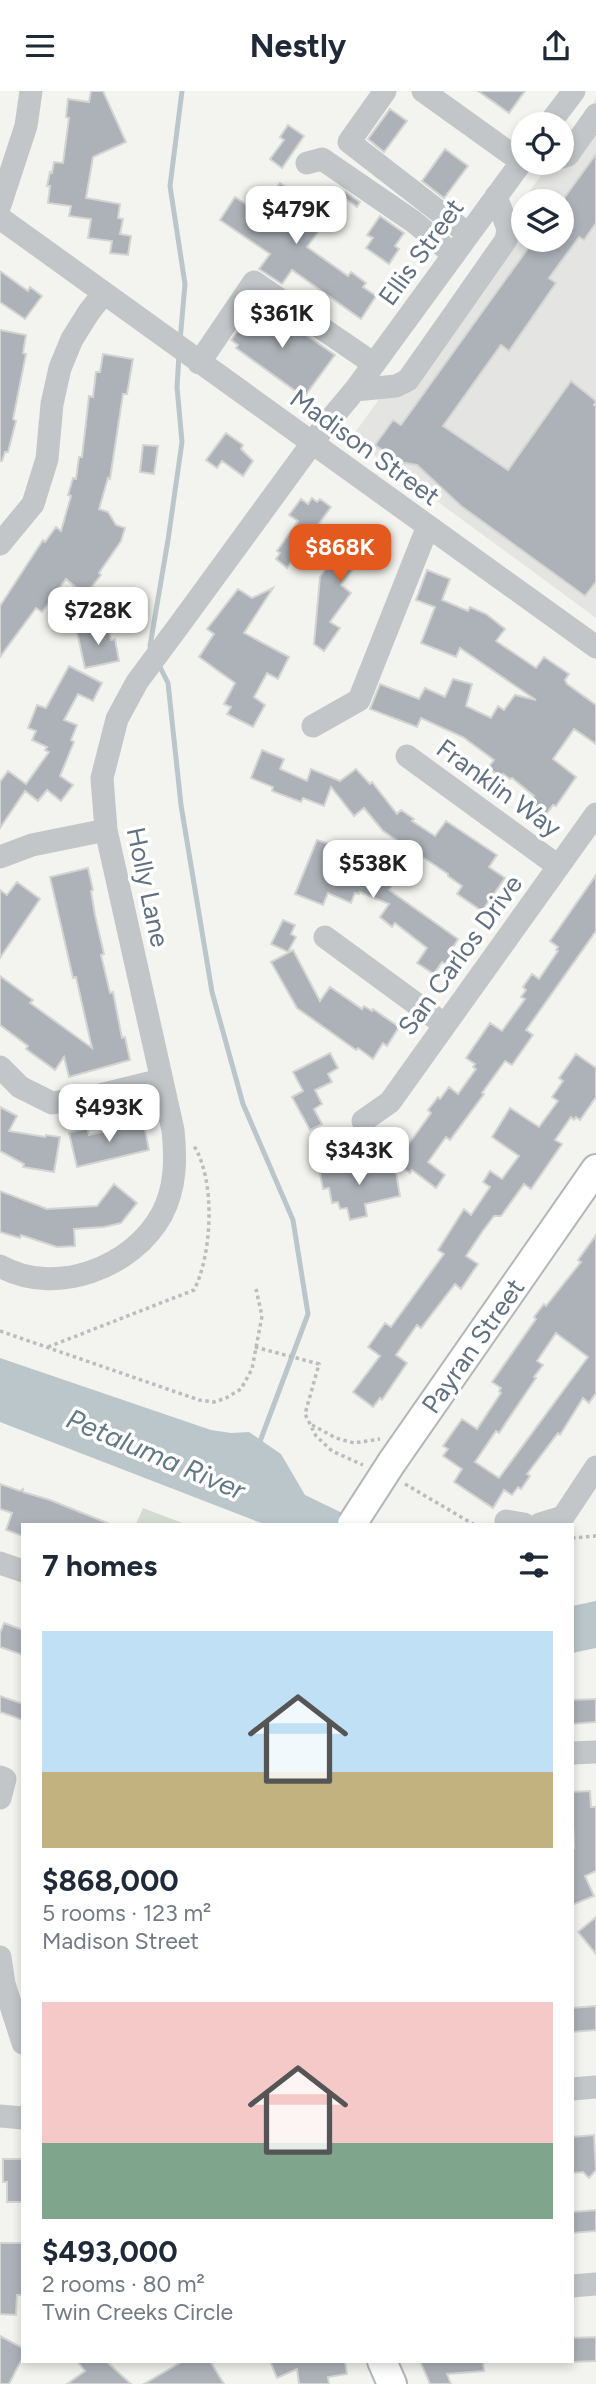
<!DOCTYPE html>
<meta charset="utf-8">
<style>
:root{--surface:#fff;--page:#f6f6f7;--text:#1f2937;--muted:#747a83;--accent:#e45a1e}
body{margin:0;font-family:Figtree,sans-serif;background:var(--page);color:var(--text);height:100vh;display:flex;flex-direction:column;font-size:26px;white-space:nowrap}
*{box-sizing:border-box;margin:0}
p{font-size:23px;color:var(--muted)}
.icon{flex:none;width:38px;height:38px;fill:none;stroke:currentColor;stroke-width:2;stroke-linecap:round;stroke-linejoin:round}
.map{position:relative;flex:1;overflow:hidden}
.details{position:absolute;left:21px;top:1432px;width:553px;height:840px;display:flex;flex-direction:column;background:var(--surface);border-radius:0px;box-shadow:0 4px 10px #0003}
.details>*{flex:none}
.tools{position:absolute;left:511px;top:21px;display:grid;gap:14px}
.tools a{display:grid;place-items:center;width:63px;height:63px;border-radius:50%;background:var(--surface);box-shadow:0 4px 10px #0003;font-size:35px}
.price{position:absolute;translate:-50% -60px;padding:0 16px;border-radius:14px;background:#fff;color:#222;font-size:23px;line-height:46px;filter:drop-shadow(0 2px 4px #0008)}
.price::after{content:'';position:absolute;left:50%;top:42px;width:21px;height:16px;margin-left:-10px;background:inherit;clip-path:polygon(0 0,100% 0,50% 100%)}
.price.on{background:var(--accent);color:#fff}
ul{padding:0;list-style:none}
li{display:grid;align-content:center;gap:14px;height:371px;padding:0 21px}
li span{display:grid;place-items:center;height:217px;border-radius:0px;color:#555}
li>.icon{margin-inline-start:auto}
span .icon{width:126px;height:126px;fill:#fffc;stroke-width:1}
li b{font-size:30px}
h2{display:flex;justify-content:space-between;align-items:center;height:84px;padding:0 21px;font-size:30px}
header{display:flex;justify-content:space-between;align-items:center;height:91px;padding:0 21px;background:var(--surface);font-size:32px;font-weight:700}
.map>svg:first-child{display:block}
</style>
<header><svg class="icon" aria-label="menu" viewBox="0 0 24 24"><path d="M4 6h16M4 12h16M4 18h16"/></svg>Nestly<svg class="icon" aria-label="share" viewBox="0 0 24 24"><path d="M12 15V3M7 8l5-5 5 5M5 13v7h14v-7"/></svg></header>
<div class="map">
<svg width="596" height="2293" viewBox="0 0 596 2293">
<rect width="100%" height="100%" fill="#f3f4ef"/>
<!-- built -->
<path fill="#e4e5e3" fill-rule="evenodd" d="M596,8V527L351,347L550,72H562V55ZM523,110H562V149H523Z"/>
<!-- green -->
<path fill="#d4dbd0" d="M143,1417L185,1433H136Z"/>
<!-- water -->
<path fill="#bbc6cb" d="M0,1267L211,1339L231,1342L249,1341L281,1363L305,1404L365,1433H264L0,1331Z
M596,1510V1557L572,1562V1515Z"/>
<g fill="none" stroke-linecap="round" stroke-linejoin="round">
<!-- stream -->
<path stroke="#bbc6cb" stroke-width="5" d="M180,250L185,193L170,95L182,0
M152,559L150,555L168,449L182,351L177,296L179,263
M159,574L168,592L181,714L212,901L243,1013L293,1129L308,1223L259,1353"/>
</g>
<!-- building -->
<path fill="#acb2b8" stroke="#d4d5d2" stroke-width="2" fill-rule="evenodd" d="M91,0H103L126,51L93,66L86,107L120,113L118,127L123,128L120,143L131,145L128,164L110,162L112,150L88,147L91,128L69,125L71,115L48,112L50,95H47L50,81L52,82L54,71L63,72L69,27L66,26L68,8L89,11Z
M478,0H525L509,22Z
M390,18L407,30L384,61L368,48Z
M288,34L304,45L282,77L270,68L284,49L280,46Z
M445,58L468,75L444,107L422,90Z
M596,63V132L584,149L579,146L549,187L556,192L509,260L501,254L443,335L508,379L571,290L596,310L594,314L596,315V491L585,505L461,415L417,374L399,371L375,354L393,329L401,334L534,149H562V110Z
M280,92L329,126L307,156L348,185L351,181L366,192L363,196L376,205L361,228L292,179L282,193L259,178L270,163L220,129L235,106L259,122Z
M346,101L360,111L357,116L343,106Z
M380,125L404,142L395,155L399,158L389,173L366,157L373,147L367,144Z
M0,180L28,200L30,196L42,205L25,228L0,211Z
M261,213L335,264L304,306L236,257L238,254L231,249L247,227L249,228Z
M0,239L26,244L23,262L26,263L13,328L16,330L8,361H5L2,370H0Z
M103,263L133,268L127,303H123L110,388L108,387L99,418L108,421L116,434L125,437L121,450L99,482L101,484L85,504L66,488L42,521L36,517L0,566V515L43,449L45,451L56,436L61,440L71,405L68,404L73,387L76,388L79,366H82L89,305L93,306L96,281H100Z
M226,342L243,354L241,358L253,370L243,385L222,370L217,377L206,369Z
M143,354L158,355L154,383L140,381Z
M312,407L317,411L320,408L331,416L287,477L276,468L280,462L277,460L298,430L289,424L301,408L308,413Z
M355,438L382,458L368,478L357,473L341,494L351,502L330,531L340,537L324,560L314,553L320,486Z
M427,479L450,488L442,509L468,520L470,516L486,523L505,538L496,550L536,577L544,566L569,583L565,589L567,593L596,614V653L574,638L553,668L576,686L556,715L553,714L544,726L528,714L534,705L512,687L510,688L503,683L501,686L488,677L494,669L463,646L421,627L417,636L370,618L380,593L419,608L425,597L445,606L453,588L472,593L466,615L491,627L498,615L504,619L515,604L536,609L460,557L456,566L421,552L435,516L416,509Z
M273,497L244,542L289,566L278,588L267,582L254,606L265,614L253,636L227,623L231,616L224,613L235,592L199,566L214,543L207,538L238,498L252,507Z
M108,535L111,549L115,548L119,570L85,577L77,541Z
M69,575L102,592L93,610L78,603L64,629L77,634L71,649L74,651L60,685L73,694L61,710L47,699L38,710L25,700L0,737V691L8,680L26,693L49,661L45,659L47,656L32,649L36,640L28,637L37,614L46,617Z
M262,659L284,668L280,678L307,690L311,678L340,690L356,678L370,693L372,691L397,723L401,719L414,728L412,730L435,745L446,730L497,764L489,776L505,787L482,820L457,803L462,795L448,785V783L383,740L364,717L354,725L331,696L324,715L303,707L301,711L272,700L273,696L251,687Z
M317,749L351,760L347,773L393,793L389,799L458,848L452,858L455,860L445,873L442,871L434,883L417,872L427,857L395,832L392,836L380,826L389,813L360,801L359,803L355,802L351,812L328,802L323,814L295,803Z
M88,777L93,799L91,800L95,824L104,863L101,864L110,902L113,901L122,947L125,946L130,969L69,986L64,966L55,979L26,958L28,955L0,934V885L33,909L30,912L92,957L76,886L73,887L50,786Z
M596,784V840L526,939L533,944L512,974L505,970L482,1002L484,1003L450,1049L446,1046L428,1071L445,1084L436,1097L412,1079L410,1082L395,1072L431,1022L428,1019L438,1006L440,1008L449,996L458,1003L476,978L473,976L475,973L466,967L490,932L502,940L525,908L521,906L526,899L523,896L532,883L539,888L558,860L556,859L558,856L550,850Z
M17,791L40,808L0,867V799L7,804Z
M283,829L295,834L291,843L296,846L288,861L271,853Z
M293,859L320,910L330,896L362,918L364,915L372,920L373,918L399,936L387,955L383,952L373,968L358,957L356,959L297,917L271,871Z
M330,962L338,977L328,983L332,991L315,999L322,1013L314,1018L322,1033L310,1039L292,1006L303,1000L293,981Z
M576,963L596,977V1006L580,1029L576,1026L574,1029L571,1026L555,1049L562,1053L531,1098L524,1093L501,1125H494L482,1141L466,1165L478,1173L461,1198L455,1193L421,1237L417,1234L396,1264L407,1272L382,1309L380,1307L373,1316L353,1301L380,1265L368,1256L385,1232L391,1236L444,1163L438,1159L464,1118L471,1124L490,1096L483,1091L490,1080L502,1088L519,1065L492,1046L510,1017L539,1036L558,1010L552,1006L563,990L559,987Z
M0,1016L17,1025L9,1040L45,1046L46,1044L60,1046L54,1081L23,1076L24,1073L0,1060Z
M143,1029L149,1059L77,1076L69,1042L87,1037L89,1044L127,1035L126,1032Z
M354,1071L356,1084L395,1076L400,1105L365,1113L367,1125L350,1129L347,1117L340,1118L338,1111L332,1112L329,1097L323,1098L319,1078Z
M114,1093L137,1112L121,1132L104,1136L74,1138L75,1155L57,1156L21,1144L20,1147L0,1141V1100L47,1118L97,1115Z
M596,1144V1302L589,1312L583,1307L560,1344L558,1342L527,1383L530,1385L521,1398L518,1396L512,1404L504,1399L493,1417L454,1391L462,1378L443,1365L448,1358L443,1355L462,1328L477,1338L501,1302L499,1300L501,1297L492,1291L536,1228L534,1226L544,1213L546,1215L581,1171L578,1169ZM556,1242L588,1266L499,1387L475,1371L496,1340L499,1342L536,1287L534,1286L543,1274L537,1270Z
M0,1393L20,1400L23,1398V1401L50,1409L110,1433H23V1445L6,1439L12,1422L0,1418Z
M4,1532L23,1539V1564L0,1556V1542Z
M0,1605L23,1613V1629L0,1621Z
M596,1608V1631L572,1633V1609Z
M590,1700L591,1716H596V1780L585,1785L594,1805L572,1814V1755L574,1757L572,1701Z
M596,1826V1863L578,1841Z
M596,1915V1939L572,1941V1917Z
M594,2044L596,2079L589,2087L583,2081L572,2082V2046Z
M3,2068H21L23,2071V2111H7V2091H3Z
M596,2119V2140L572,2142V2121Z
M0,2152H23V2204H17L16,2224L0,2223Z
M0,2245L23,2257V2266L9,2293H0Z
M596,2246V2270L572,2271V2247Z
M77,2270H106L131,2293H67L85,2280Z
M183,2270H210L224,2293H144Z
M270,2270H345L347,2283L328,2286L329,2293H299L297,2278L277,2287Z
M420,2270H483L484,2280L447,2283L451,2293H430Z"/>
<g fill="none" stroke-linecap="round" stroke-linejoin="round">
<!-- major casing -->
<g stroke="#b3b7bb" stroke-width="32">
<path id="major" d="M392,1371L596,1078
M382,2270L392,2293"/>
</g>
<!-- path -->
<path stroke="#babcbe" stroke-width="3.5" stroke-dasharray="3.5 3.5" stroke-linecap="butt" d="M0,1240L199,1309L214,1311L226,1307L241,1298L252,1278L262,1225L256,1198
M48,1256L194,1199C212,1164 216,1090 194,1055
M255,1256L319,1273L305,1323L316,1345L332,1360L363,1374
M312,1334L336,1347L354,1352L380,1348
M405,1393L473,1433
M572,1447L596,1445"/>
<!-- minor -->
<path stroke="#c3c6c9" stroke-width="23" d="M385,0L349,51L468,143
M423,0L522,71
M549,33L574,0
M562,66L568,64L596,24
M307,72L322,68L414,131L454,164
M0,114L26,35L31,0
M0,127L596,556
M199,272L254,191L374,273
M355,299L396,295L408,289L506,149L508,138L496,105
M0,453L33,413L47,368L52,313L60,277L72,248L89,221L104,202
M313,635L359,609L428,435
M407,665L558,775
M0,766L32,754L106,739
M325,846L445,934
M0,976L20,996L52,1012L96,1005L161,989
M363,1030L390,1011L596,723
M0,1175C55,1206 133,1177 162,1123C176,1096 176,1068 173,1039L106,739L102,687L117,628L137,591L180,533L324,336L355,299L523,69
M506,1430L524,1433
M540,1433L563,1426L596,1376
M0,1472L23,1480
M572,1662L596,1661
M0,1686L5,1688L0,1707
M0,1866L4,1893L23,1952
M572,1998L596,1996
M0,2025L23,2027
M572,2195L596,2193"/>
<!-- major -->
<use href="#major" stroke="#fff" stroke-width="28"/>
<!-- major-bridge casing -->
<g stroke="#b3b7bb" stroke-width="32" stroke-linecap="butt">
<path id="major-bridge" d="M352,1433L392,1371"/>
</g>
<!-- major-bridge -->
<use href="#major-bridge" stroke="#fff" stroke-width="28"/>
</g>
<g text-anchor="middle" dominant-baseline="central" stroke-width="7" stroke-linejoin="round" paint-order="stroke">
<!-- street labels -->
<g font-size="26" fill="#627181" stroke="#fff">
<text transform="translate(421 161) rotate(-54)">Ellis Street</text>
<text transform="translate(365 356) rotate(36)">Madison Street</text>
<text transform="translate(499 697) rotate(36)">Franklin Way</text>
<text transform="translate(148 796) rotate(78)">Holly Lane</text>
<text transform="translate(460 864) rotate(-54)">San Carlos Drive</text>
<text transform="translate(473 1255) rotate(-55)">Payran Street</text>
</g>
<!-- water labels -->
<g font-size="28" font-style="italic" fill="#637a85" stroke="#fff">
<text transform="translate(156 1363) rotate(23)">Petaluma River</text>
</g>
</g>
</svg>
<div class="tools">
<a><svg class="icon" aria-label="locate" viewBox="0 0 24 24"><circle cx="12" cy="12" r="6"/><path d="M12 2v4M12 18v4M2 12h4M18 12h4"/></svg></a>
<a><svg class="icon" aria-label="layers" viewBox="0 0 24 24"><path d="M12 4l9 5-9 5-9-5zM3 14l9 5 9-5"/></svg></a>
</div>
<b class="price" style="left:296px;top:155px">$479K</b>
<b class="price" style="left:282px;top:259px">$361K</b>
<b class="price on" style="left:340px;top:493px">$868K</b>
<b class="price" style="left:98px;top:556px">$728K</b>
<b class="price" style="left:373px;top:809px">$538K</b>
<b class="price" style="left:109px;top:1053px">$493K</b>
<b class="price" style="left:359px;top:1096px">$343K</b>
<section class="details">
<h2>7 homes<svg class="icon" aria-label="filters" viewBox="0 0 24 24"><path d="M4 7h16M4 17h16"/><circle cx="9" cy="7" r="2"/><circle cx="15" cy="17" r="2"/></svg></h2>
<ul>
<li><span style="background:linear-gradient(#bfe0f5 65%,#c2b280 0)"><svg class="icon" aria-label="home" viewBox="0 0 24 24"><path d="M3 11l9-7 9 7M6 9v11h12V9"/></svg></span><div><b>$868,000</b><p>5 rooms · 123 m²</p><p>Madison Street</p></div></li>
<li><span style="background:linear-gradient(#f6c9c9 65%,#7fa58c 0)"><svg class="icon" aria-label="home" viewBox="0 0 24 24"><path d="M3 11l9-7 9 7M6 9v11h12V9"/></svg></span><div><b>$493,000</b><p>2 rooms · 80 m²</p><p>Twin Creeks Circle</p></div></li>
</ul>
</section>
</div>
